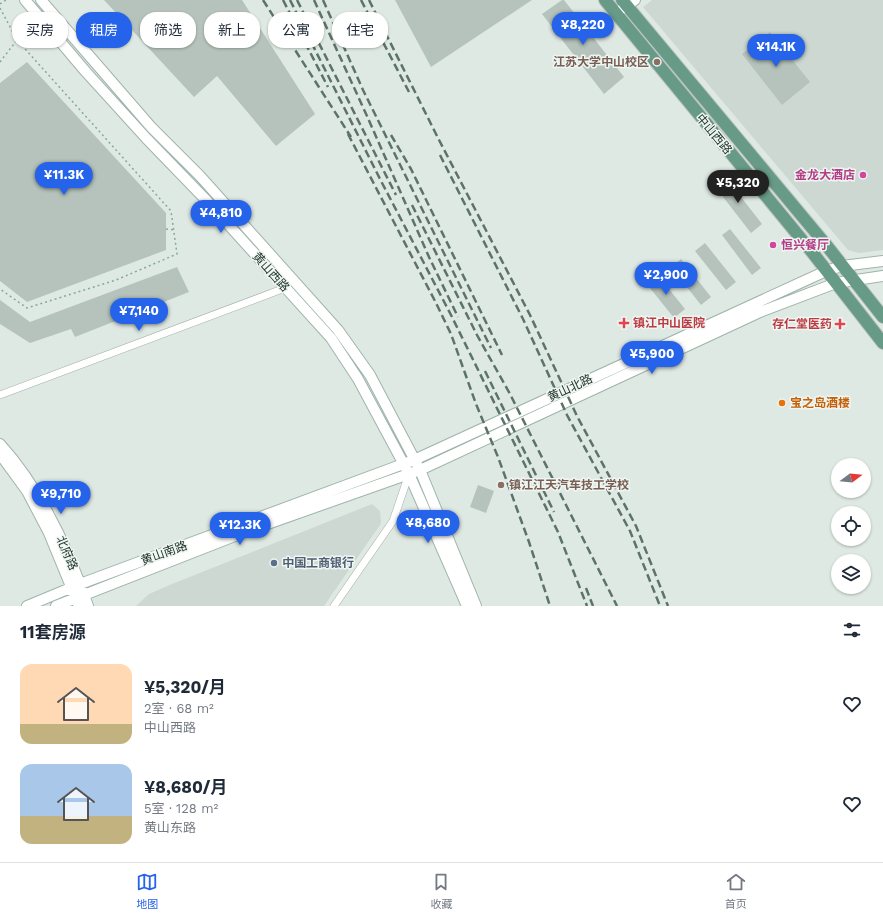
<!DOCTYPE html>
<html lang="zh">
<meta charset="utf-8">
<style>
:root{--surface:#fff;--page:#f2f2f3;--text:#1f2937;--muted:#747a83;--line:#e0e1e3;--accent:#2563eb}
body{margin:0;font-family:"Work Sans","Noto Sans SC",sans-serif;background:var(--page);color:var(--text);height:100vh;display:flex;flex-direction:column;font-size:15px;white-space:nowrap}
*{box-sizing:border-box;margin:0}
p{font-size:13px;color:var(--muted)}
.icon{flex:none;width:22px;height:22px;fill:none;stroke:currentColor;stroke-width:2;stroke-linecap:round;stroke-linejoin:round}
.map{position:relative;height:606px;overflow:hidden}
.sheet{display:flex;flex-direction:column;background:var(--surface);flex:1}
.sheet>*{flex:none}
.top-card{position:absolute;left:12px;top:12px;width:400px;height:36px;display:flex;gap:8px}
.needle{width:26px;rotate:74deg}
.buttons{position:absolute;left:831px;top:458px;display:grid;gap:8px}
.buttons a{display:grid;place-items:center;width:40px;height:40px;border-radius:50%;background:var(--surface);box-shadow:0 1px 3px #0004;font-size:20px}
.price{position:absolute;translate:-50% -34px;padding:0 9px;border-radius:14px;background:var(--accent);color:#fff;font-size:13px;line-height:26px;filter:drop-shadow(0 1px 2px #0008)}
.price::after{content:'';position:absolute;left:50%;top:24px;width:12px;height:9px;margin-left:-6px;background:inherit;clip-path:polygon(0 0,100% 0,50% 100%)}
.price.selected{background:#222;color:#fff}
ul{padding:0;list-style:none}
li{display:flex;align-items:center;gap:12px;height:100px;padding:0 20px}
li span{display:grid;place-items:center;flex:none;width:112px;height:80px;border-radius:12px;color:#555}
li>.icon{margin-inline-start:auto}
span .icon{width:48px;height:48px;fill:#fffc;stroke-width:1}
li b{font-size:17px}
h2{display:flex;justify-content:space-between;align-items:center;height:48px;padding:0 20px;font-size:17px}
.chip{padding:0 14px;border-radius:16px;background:var(--surface);box-shadow:0 1px 3px #0004;font-size:14px;line-height:36px}
.chip.selected{background:var(--accent);color:#fff}
.tabs{display:flex;justify-content:space-around;align-items:center;height:56px;border-top:1px solid var(--line);background:var(--surface);font-size:11px;color:var(--muted)}
.tabs a{display:grid;justify-items:center;gap:2px}
.tabs .selected{color:var(--accent)}
.map>svg:first-child{display:block}
</style>
<div class="map">
<svg width="883" height="606" viewBox="0 0 883 606">
<rect width="100%" height="100%" fill="#dfe9e3"/>
<!-- built -->
<path fill="#ced8d2" d="M652,0H883V250L859,253L848,250L643,7Z
M372,504L380,511L381,522L380,525L324,606H136L149,594L172,584Z"/>
<!-- building -->
<path fill="#b5c3bc" d="M104,0H242L315,114L276,146L217,76L194,97Z
M395,0H532L431,67Z
M562,0H564L624,77L604,94L542,14Z
M770,32L810,82L782,105L742,54Z
M27,62L166,213V250L27,302L0,281V83Z
M724,175L762,224L751,233L713,184Z
M730,229L761,268L752,275L722,235Z
M705,243L736,282L726,290L695,251Z
M681,259L711,297L701,305L671,267Z
M177,267L189,292L75,337L71,329L30,343L0,324V300L30,322Z
M657,274L685,309L674,318L646,283Z
M478,485L494,491L486,513L470,507Z"/>
<g fill="none" stroke-linecap="round" stroke-linejoin="round">
<!-- street casing -->
<g stroke="#a3b0a9" stroke-width="8">
<path id="street" d="M0,395L285,288
M334,606L393,521L409,474"/>
</g>
<!-- secondary casing -->
<g stroke="#9fb4aa" stroke-width="12">
<path id="secondary" d="M25,0L86,72L146,138L207,201L331,338L358,379L409,474L467,606
M41,0L151,127L200,176L338,330L370,375L420,470L476,606
M615,14L635,0
M0,444C41,489 68,548 88,606
M0,454L27,491L49,533L79,606
M27,606L80,584L414,460L826,271L842,266L883,261
M56,606L245,532L420,470L760,312L836,283L883,276"/>
</g>
<!-- primary casing -->
<g stroke="#bdc3c1" stroke-width="14">
<path id="primary" d="M605,0L812,252L883,343
M622,0L827,246L883,317"/>
</g>
<!-- path -->
<path stroke="#82aa99" stroke-width="1.5" stroke-dasharray="2 3" stroke-linecap="butt" d="M0,4L6,0
M0,8L17,40
M0,62L17,40L171,211L177,254L116,280L27,308L0,289
M166,229L174,230"/>
<!-- street -->
<use href="#street" stroke="#fff" stroke-width="7"/>
<!-- secondary -->
<use href="#secondary" stroke="#fff" stroke-width="10"/>
<!-- primary -->
<use href="#primary" stroke="#679b87" stroke-width="12"/>
<!-- rail -->
<path stroke="#5c736a" stroke-width="2.5" stroke-dasharray="8 4" stroke-linecap="butt" d="M263,0L351,137
M283,0L328,87
M290,0L380,179L451,315L558,532L587,606
M297,0L396,195
M314,0L367,116L429,257L458,317
M323,0L363,90L491,348
M361,0L409,92
M369,0L438,138L530,315L577,416L636,526L668,606
M348,134L435,301L451,334L476,404L498,457L529,542L550,606
M391,135L411,169L502,355
M440,155L523,319L567,415L630,531L660,606
M412,205L477,335L510,394L617,606
M485,371L554,512
M586,588L593,606"/>
</g>
<!-- markers -->
<g fill="#8d6e63" stroke="#eff6f2" stroke-width="1.5">
<circle cx="657" cy="62" r="4"/>
<circle cx="501" cy="485" r="4"/>
</g>
<g fill="#d1479c" stroke="#eff6f2" stroke-width="1.5">
<circle cx="863" cy="175" r="4"/>
<circle cx="773" cy="245" r="4"/>
</g>
<g fill="#e0444e" stroke="#eff6f2" stroke-width="1.5">
<path d="M622 317h4v4h4v4h-4v4h-4v-4h-4v-4h4z"/>
<path d="M838 318h4v4h4v4h-4v4h-4v-4h-4v-4h4z"/>
</g>
<circle fill="#e8710a" stroke="#eff6f2" stroke-width="1.5" cx="782" cy="403" r="4"/>
<circle fill="#5c6f8a" stroke="#eff6f2" stroke-width="1.5" cx="274" cy="563" r="4"/>
<g text-anchor="middle" dominant-baseline="central" stroke-width="3" stroke-linejoin="round" paint-order="stroke">
<!-- education labels -->
<g font-size="12" font-weight="bold" fill="#785e54" stroke="#eff6f2" text-anchor="end">
<text x="649" y="62">江苏大学中山校区</text>
<text x="509" y="485" text-anchor="start">镇江江天汽车技工学校</text>
</g>
<!-- street labels -->
<g font-size="12" fill="#22372f" stroke="#eff6f2">
<text transform="translate(714 134) rotate(50)">中山西路</text>
<text transform="translate(271 272) rotate(48)">黄山西路</text>
<text transform="translate(570 388) rotate(-25)">黄山北路</text>
<text transform="translate(67 553) rotate(67)">北府路</text>
<text transform="translate(164 553) rotate(-20)">黄山南路</text>
</g>
<!-- hotel labels -->
<g font-size="12" font-weight="bold" fill="#b23c85" stroke="#eff6f2" text-anchor="end">
<text x="855" y="175">金龙大酒店</text>
<text x="781" y="245" text-anchor="start">恒兴餐厅</text>
</g>
<!-- health labels -->
<g font-size="12" font-weight="bold" fill="#be3a42" stroke="#eff6f2" text-anchor="start">
<text x="633" y="323">镇江中山医院</text>
<text x="832" y="324" text-anchor="end">存仁堂医药</text>
</g>
<!-- food labels -->
<g font-size="12" font-weight="bold" fill="#c56008" stroke="#eff6f2" text-anchor="start">
<text x="790" y="403">宝之岛酒楼</text>
</g>
<!-- service labels -->
<g font-size="12" font-weight="bold" fill="#4e5e75" stroke="#eff6f2" text-anchor="start">
<text x="282" y="563">中国工商银行</text>
</g>
</g>
</svg>
<div class="buttons">
<a><svg class="needle" viewBox="-14 -14 28 28"><path d="M0-13l5 13h-10z" fill="#e53935"/><path d="M0 13l5-13h-10z" fill="#747a83"/></svg></a>
<a><svg class="icon" aria-label="locate" viewBox="0 0 24 24"><circle cx="12" cy="12" r="6"/><path d="M12 2v4M12 18v4M2 12h4M18 12h4"/></svg></a>
<a><svg class="icon" aria-label="layers" viewBox="0 0 24 24"><path d="M12 4l9 5-9 5-9-5zM3 14l9 5 9-5"/></svg></a>
</div>
<b class="price" style="left:583px;top:46px">¥8,220</b>
<b class="price" style="left:776px;top:68px">¥14.1K</b>
<b class="price" style="left:64px;top:196px">¥11.3K</b>
<b class="price selected" style="left:738px;top:204px">¥5,320</b>
<b class="price" style="left:221px;top:234px">¥4,810</b>
<b class="price" style="left:666px;top:296px">¥2,900</b>
<b class="price" style="left:139px;top:332px">¥7,140</b>
<b class="price" style="left:652px;top:375px">¥5,900</b>
<b class="price" style="left:61px;top:515px">¥9,710</b>
<b class="price" style="left:428px;top:544px">¥8,680</b>
<b class="price" style="left:240px;top:546px">¥12.3K</b>
<div class="top-card">
<a class="chip">买房</a>
<a class="chip selected">租房</a>
<a class="chip">筛选</a>
<a class="chip">新上</a>
<a class="chip">公寓</a>
<a class="chip">住宅</a>
</div>
</div>
<section class="sheet">
<h2>11套房源<svg class="icon" aria-label="filters" viewBox="0 0 24 24"><path d="M4 7h16M4 17h16"/><circle cx="9" cy="7" r="2"/><circle cx="15" cy="17" r="2"/></svg></h2>
<ul>
<li><span style="background:linear-gradient(#ffd9b3 75%,#c2b280 0)"><svg class="icon" aria-label="home" viewBox="0 0 24 24"><path d="M3 11l9-7 9 7M6 9v11h12V9"/></svg></span><div><b>¥5,320/月</b><p>2室 · 68 m²</p><p>中山西路</p></div><svg class="icon" aria-label="heart" viewBox="0 0 24 24"><path d="M12 20l-8-8c-3-5 5-10 8-4 3-6 11-1 8 4z"/></svg></li>
<li><span style="background:linear-gradient(#a9c7e8 65%,#c2b280 0)"><svg class="icon" aria-label="home" viewBox="0 0 24 24"><path d="M3 11l9-7 9 7M6 9v11h12V9"/></svg></span><div><b>¥8,680/月</b><p>5室 · 128 m²</p><p>黄山东路</p></div><svg class="icon" aria-label="heart" viewBox="0 0 24 24"><path d="M12 20l-8-8c-3-5 5-10 8-4 3-6 11-1 8 4z"/></svg></li>
</ul>
</section>
<nav class="tabs">
<a class="selected"><svg class="icon" aria-label="map" viewBox="0 0 24 24"><path d="M3 6l6-2 6 2 6-2v14l-6 2-6-2-6 2zM9 4v14M15 6v14"/></svg>地图</a>
<a><svg class="icon" aria-label="saved" viewBox="0 0 24 24"><path d="M7 4h10v16l-5-4-5 4z"/></svg>收藏</a>
<a><svg class="icon" aria-label="home" viewBox="0 0 24 24"><path d="M3 11l9-7 9 7M6 9v11h12V9"/></svg>首页</a>
</nav>
